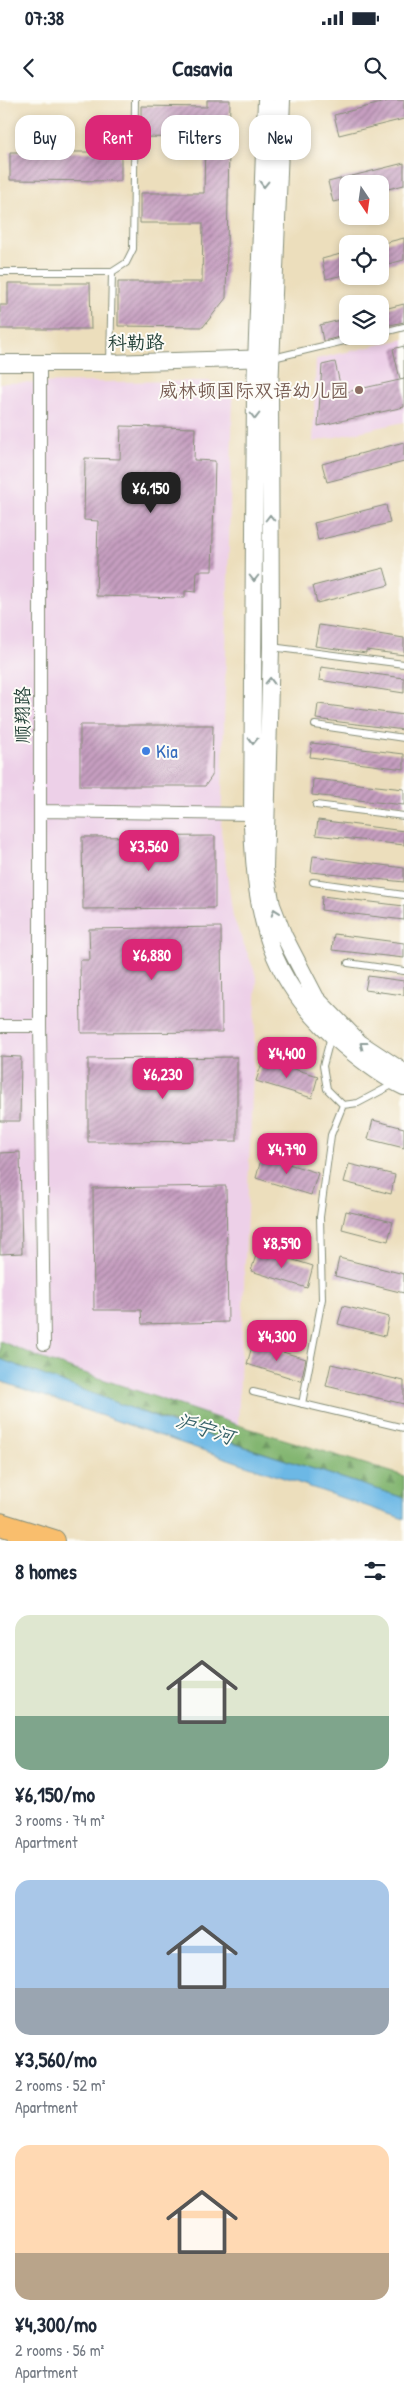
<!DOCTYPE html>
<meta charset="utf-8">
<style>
:root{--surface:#fff;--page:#f6f6f7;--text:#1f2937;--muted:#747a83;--accent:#db2777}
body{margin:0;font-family:"Patrick Hand","LXGW WenKai TC",sans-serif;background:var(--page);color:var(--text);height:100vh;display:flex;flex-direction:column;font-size:19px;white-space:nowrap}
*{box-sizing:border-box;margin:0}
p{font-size:16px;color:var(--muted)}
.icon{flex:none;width:28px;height:28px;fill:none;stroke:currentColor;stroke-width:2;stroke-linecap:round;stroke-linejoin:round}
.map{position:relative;height:1441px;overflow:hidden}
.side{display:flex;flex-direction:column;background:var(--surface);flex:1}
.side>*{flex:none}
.banner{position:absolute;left:15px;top:15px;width:375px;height:45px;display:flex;gap:10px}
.needle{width:32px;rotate:167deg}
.tools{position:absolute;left:339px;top:75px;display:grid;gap:10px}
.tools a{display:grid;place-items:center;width:50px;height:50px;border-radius:10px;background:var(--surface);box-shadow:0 2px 8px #0003;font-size:25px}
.price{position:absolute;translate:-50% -42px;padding:0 11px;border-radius:10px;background:var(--accent);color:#fff;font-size:16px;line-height:32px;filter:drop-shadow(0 1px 2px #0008)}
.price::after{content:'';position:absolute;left:50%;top:30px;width:15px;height:11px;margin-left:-8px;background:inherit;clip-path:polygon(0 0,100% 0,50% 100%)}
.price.current{background:#222;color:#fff}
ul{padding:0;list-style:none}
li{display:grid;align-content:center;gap:10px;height:265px;padding:0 15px}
li span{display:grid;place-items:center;height:155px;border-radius:15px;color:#555}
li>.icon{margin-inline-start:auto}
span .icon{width:90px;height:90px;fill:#fffc;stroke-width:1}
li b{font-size:21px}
h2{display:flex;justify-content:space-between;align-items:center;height:60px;padding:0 15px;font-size:21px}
.tag{padding:0 18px;border-radius:15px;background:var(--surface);box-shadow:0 2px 8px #0003;font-size:18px;line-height:45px}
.tag.current{background:var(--accent);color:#fff}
.status{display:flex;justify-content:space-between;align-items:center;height:35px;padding:0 25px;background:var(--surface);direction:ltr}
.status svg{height:14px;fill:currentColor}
header{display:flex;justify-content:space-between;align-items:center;height:65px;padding:0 15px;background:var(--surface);font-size:22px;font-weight:700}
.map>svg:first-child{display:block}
</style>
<div class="status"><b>07:38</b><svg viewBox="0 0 49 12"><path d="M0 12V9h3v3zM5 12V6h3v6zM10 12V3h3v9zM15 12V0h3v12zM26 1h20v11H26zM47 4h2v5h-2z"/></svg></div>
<header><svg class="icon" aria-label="back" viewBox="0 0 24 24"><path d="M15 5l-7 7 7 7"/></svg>Casavia<svg class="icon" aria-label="search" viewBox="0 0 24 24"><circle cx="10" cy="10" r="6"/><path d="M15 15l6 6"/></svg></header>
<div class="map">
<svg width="404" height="1441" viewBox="0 0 404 1441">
<defs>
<pattern id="forest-firs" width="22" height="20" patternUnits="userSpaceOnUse" patternTransform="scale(1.25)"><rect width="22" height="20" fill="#83b671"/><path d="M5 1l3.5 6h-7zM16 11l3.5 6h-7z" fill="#6b955e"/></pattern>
<pattern id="building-hatch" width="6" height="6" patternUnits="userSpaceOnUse" patternTransform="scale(1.25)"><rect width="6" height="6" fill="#c69ec0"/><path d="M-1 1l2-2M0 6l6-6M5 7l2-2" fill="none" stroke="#a0829d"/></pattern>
</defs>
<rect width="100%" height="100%" fill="#fdfcf7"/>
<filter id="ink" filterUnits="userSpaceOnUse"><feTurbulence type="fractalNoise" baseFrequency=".02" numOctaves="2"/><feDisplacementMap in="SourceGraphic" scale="10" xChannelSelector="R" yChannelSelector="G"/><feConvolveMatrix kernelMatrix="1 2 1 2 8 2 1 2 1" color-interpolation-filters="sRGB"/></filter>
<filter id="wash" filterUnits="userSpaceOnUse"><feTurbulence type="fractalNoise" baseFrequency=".0096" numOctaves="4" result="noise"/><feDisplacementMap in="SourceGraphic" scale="20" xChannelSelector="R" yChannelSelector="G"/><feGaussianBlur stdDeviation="1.12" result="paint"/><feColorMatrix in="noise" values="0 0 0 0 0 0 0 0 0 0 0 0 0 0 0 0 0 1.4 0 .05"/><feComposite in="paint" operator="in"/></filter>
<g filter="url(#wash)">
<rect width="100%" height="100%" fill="#ecdebc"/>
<!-- built -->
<path fill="#edd0e8" d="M404,239V322L313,342L316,259Z
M209,281L233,299L221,731L233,817L257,877L238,1325L43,1259L0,1241V283Z"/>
<!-- forest -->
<path fill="url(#forest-firs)" stroke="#517a52" d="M0,1241L43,1259L238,1325L404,1376V1398C268,1354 132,1312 0,1259Z"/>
<!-- water -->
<path fill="#6cb8e5" stroke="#467a8c" d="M0,1259L176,1325L404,1398V1419L0,1281Z"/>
<g id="blocks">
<!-- building -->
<path fill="url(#building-hatch)" d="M207,0H230L226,198L203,227L118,226V182H202L203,123H140V93H204L205,38L141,37V6L207,7Z
M393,0H404V19L339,35L334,15Z
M10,52H121V81L10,80Z
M404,63V85L380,91V84H348V99L333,102L328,82Z
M404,138V160L380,166V144Z
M348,152V174L326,179L322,159Z
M8,183H90L91,229H0V205H8Z
M404,204V222L380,227V210Z
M348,218V235L323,241L320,225Z
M404,246V279H400L393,249Z
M335,262L342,293L404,279V307L318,326L322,265Z
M121,326L195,328L194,360L215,361L212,471H197L196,492L185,491V498L96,496L98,421L84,420L85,358L120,359Z
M404,342V362L327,382L322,364Z
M386,405L390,423L318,440L314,423Z
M384,468L389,485L317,503L313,486Z
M319,525L404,538V555L366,550V553L315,546Z
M321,567L404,578V593L319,580Z
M318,604L404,615V630L316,619Z
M80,625H213L212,676L205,686H80Z
M312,643L404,654V669L310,657Z
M313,679L404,689V705L312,695Z
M318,720L404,731V745L316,735Z
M215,736V808L83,809L82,737Z
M313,756L404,768V782L311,772Z
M322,796L404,806V820L321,810Z
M221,827L222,932L81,933L80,860H90L89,829Z
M334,834L404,843V858L332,850Z
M368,876L404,881V895L365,890Z
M0,956L21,957L20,1021H0Z
M237,957V1041L88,1042V959Z
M263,960L318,976L312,998L256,981Z
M373,1020L404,1028V1048L368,1039Z
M20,1052L22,1153L0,1154V1053Z
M262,1056L318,1073L311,1095L256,1078Z
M349,1064L395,1075L391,1094L344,1082Z
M226,1086L228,1222L142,1224L141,1210H94L93,1088Z
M346,1111L393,1122L388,1141L342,1129Z
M258,1149L313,1166L307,1188L251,1171Z
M339,1158L404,1174V1193L335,1176Z
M343,1206L389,1217L385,1236L338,1224Z
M253,1243L306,1259L301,1281L247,1264Z
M331,1264L404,1281V1304L326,1286Z"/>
</g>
</g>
<g filter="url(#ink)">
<use href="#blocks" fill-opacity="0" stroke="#868e78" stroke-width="1"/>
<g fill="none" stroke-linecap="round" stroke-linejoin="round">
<!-- service casing -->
<g stroke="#868e78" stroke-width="8">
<path id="service" d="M0,172H112L126,163L133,149L135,0
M380,233L404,227
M273,258L365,236
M110,263L112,172
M271,547L404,564
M315,625L404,638
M316,705L404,716
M313,782L404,795
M348,863L404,871
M331,936L323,966L327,989L343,1005L358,1003L394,984
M253,1292L404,1328
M302,1304L322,1199L320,1117L331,1035L343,1005"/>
</g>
<!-- minor casing -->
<g stroke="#868e78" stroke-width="14">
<path id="minor" d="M40,263V926L44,1244
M41,711L252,714
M0,926H40"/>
</g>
<!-- tertiary casing -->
<g stroke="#868e78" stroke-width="18">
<path id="tertiary" d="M266,0L255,289L252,725C256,820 268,881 344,946C362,961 382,977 404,987
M282,0L270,290L271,547L265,769L272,805L284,836L316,898L360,943L404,972
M0,263H110L267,258"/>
</g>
<!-- motorway casing -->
<g stroke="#868e78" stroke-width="24">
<path id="motorway" d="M0,1424L54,1441"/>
</g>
<!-- service -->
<use href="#service" stroke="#fff" stroke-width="6"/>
<!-- minor -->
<use href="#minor" stroke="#fff" stroke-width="12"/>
<!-- tertiary -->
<use href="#tertiary" stroke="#fff" stroke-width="16"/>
<!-- motorway -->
<use href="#motorway" stroke="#f9be6d" stroke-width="22"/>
</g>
<!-- one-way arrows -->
<defs><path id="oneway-chevron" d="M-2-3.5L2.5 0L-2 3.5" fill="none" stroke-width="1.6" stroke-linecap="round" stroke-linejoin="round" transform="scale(1.25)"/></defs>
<g stroke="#8f9e9a">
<use href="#oneway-chevron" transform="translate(264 84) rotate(91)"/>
<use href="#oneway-chevron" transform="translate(255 316) rotate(90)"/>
<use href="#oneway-chevron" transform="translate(270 418) rotate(-90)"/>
<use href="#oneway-chevron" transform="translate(254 478) rotate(90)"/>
<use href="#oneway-chevron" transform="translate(270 581) rotate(-88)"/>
<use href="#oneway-chevron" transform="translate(253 641) rotate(91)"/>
<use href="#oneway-chevron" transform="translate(275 812) rotate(-109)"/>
<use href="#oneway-chevron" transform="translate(363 945) rotate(-143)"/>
</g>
</g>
<!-- markers -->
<circle fill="#8d6e63" stroke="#fdfcf7" stroke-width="2" cx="359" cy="290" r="5"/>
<circle fill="#3f7fe0" stroke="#fdfcf7" stroke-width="2" cx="146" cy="651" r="5"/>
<g text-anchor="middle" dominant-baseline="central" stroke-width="4" stroke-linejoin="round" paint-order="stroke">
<!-- street labels -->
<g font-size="19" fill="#1f3d34" stroke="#fdfcf7">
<text transform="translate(136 242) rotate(-1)">科勒路</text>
<text transform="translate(22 615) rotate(-90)">顺翔路</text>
</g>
<!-- education labels -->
<g font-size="19" fill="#785e54" stroke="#fdfcf7" text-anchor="end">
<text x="349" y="290">威林顿国际双语幼儿园</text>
</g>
<!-- shop labels -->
<g font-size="19" fill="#366cbe" stroke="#fdfcf7" text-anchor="start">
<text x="156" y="651">Kia</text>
</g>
<!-- water labels -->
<g font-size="20" font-style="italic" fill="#366269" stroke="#fdfcf7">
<text transform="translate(205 1328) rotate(18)">沪宁河</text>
</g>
</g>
</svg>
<div class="tools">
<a><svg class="needle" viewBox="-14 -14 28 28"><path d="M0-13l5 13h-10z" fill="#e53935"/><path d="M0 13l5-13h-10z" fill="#747a83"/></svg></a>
<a><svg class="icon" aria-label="locate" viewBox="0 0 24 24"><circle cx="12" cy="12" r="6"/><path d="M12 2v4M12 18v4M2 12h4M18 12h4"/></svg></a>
<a><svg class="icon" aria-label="layers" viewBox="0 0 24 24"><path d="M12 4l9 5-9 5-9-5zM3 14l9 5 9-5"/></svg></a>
</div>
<b class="price current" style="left:151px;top:414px">¥6,150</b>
<b class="price" style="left:149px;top:772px">¥3,560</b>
<b class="price" style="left:152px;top:881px">¥6,880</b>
<b class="price" style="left:287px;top:979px">¥4,400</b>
<b class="price" style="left:163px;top:1000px">¥6,230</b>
<b class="price" style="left:287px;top:1075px">¥4,790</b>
<b class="price" style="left:282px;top:1169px">¥8,590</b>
<b class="price" style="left:277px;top:1262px">¥4,300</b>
<div class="banner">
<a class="tag">Buy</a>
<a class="tag current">Rent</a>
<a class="tag">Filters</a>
<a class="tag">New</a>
</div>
</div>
<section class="side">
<h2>8 homes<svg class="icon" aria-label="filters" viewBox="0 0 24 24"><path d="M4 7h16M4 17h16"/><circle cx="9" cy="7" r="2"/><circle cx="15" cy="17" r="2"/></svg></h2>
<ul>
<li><span style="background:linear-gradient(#dfe7d0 65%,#7fa58c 0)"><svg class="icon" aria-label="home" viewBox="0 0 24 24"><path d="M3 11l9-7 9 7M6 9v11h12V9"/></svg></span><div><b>¥6,150/mo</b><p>3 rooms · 74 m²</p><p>Apartment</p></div></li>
<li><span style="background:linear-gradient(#a9c7e8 70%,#9aa5b1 0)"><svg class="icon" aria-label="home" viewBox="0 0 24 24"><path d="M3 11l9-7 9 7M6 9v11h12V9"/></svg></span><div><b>¥3,560/mo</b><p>2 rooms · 52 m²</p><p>Apartment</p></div></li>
<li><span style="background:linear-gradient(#ffd9b3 70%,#b9a48a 0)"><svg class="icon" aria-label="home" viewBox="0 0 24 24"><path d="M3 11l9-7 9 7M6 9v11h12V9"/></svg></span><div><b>¥4,300/mo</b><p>2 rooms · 56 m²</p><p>Apartment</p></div></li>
</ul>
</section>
